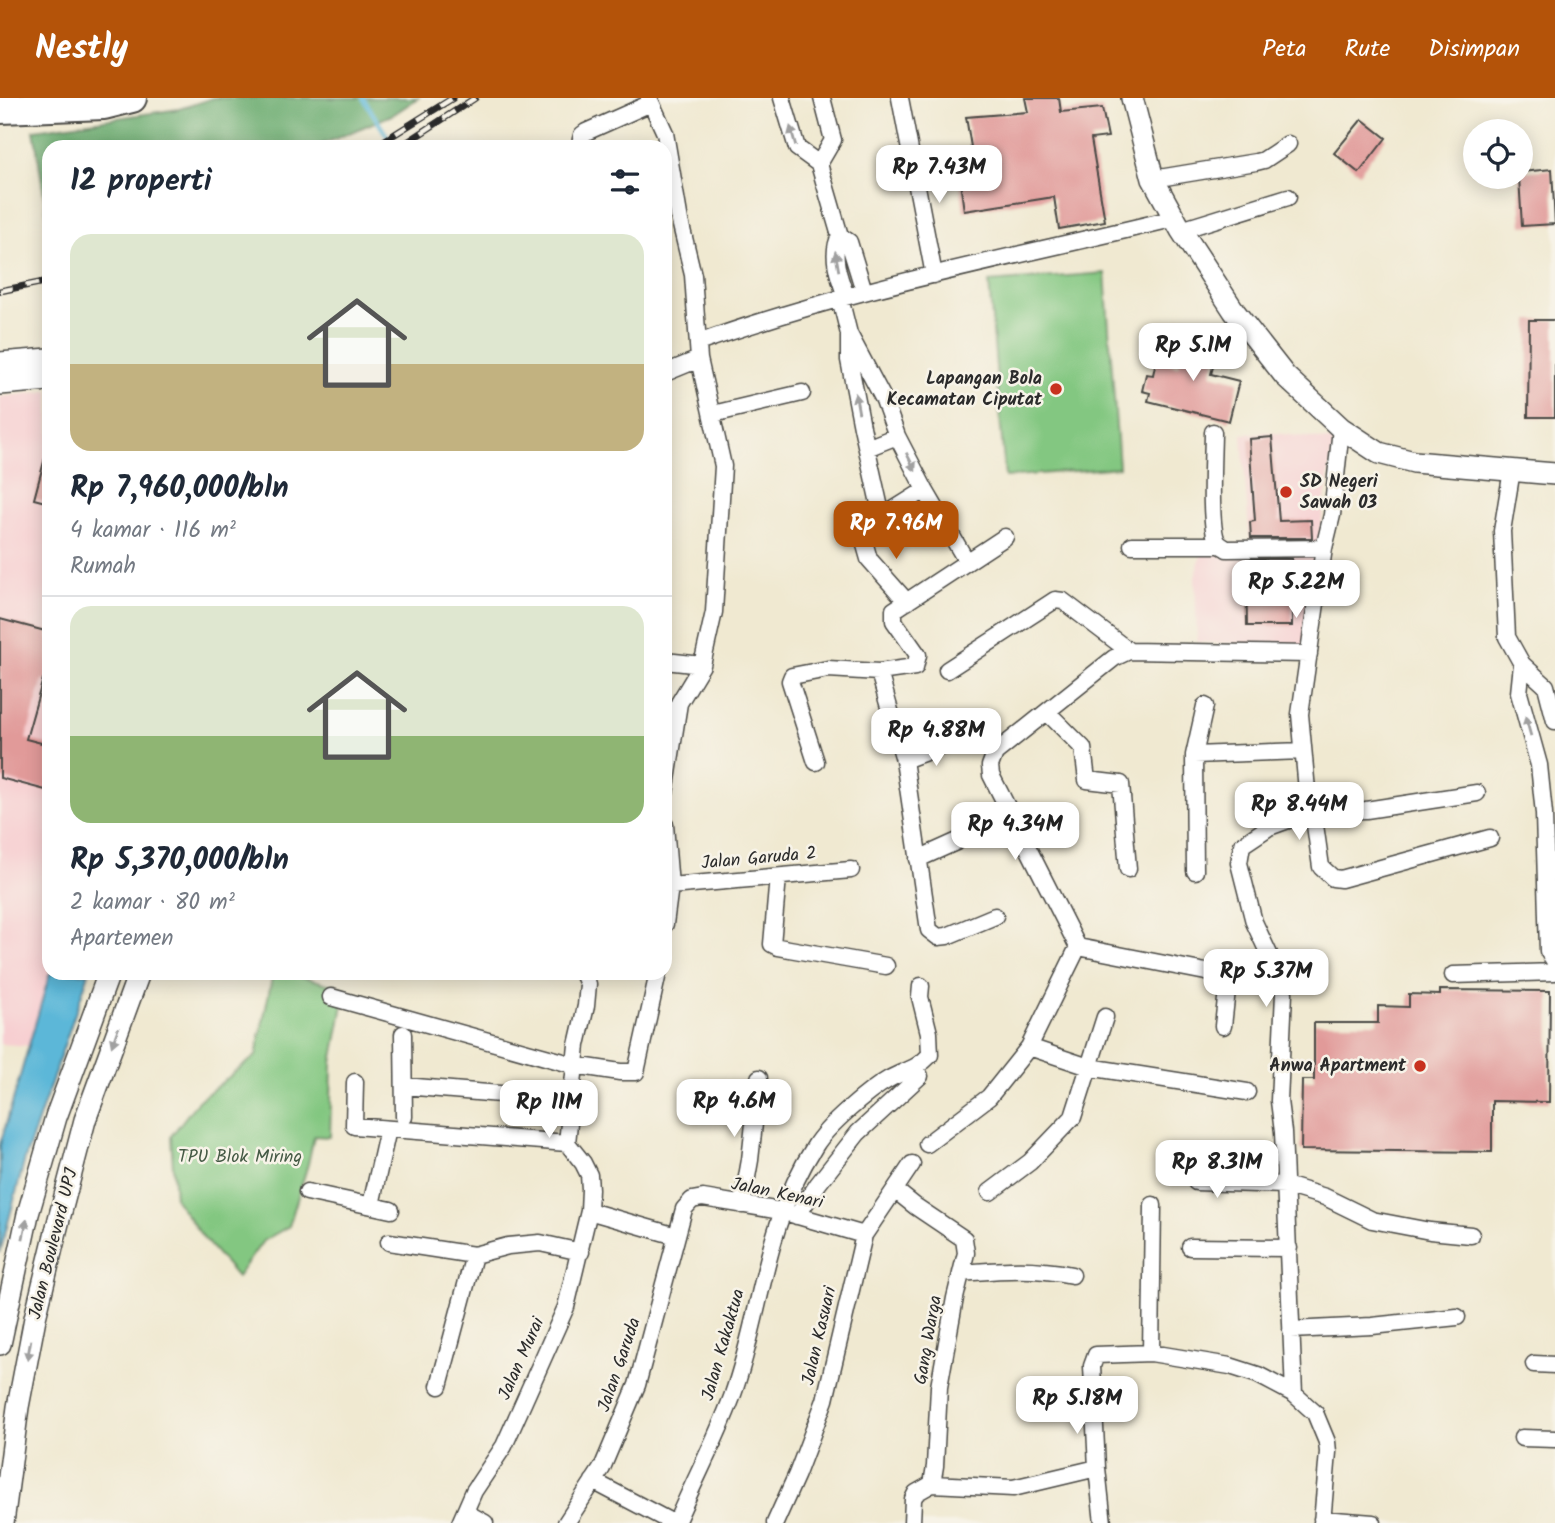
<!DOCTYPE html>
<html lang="id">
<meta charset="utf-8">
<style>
:root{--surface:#fff;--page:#f6f6f7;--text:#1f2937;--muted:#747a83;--line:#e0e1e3;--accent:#b45309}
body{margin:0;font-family:Kalam,sans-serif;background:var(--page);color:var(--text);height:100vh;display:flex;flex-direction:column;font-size:26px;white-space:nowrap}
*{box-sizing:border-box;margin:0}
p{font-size:23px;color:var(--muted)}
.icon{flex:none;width:38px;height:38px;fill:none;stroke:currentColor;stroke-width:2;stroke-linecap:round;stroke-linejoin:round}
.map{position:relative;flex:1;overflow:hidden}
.sheet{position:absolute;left:42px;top:42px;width:630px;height:840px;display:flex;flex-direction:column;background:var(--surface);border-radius:21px;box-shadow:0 4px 18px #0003}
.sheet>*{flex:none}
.controls{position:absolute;left:1463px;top:21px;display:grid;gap:14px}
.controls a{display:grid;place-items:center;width:70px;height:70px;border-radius:50%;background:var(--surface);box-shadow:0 4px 18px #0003;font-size:35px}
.price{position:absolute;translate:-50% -60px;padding:0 16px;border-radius:14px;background:#fff;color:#222;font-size:23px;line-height:46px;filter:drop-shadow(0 2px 4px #0008)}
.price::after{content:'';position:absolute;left:50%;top:42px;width:21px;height:16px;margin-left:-10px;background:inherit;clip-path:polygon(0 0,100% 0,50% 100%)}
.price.selected{background:var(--accent);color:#fff}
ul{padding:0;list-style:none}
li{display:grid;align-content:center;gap:14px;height:371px;padding:0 28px}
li+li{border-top:2px solid var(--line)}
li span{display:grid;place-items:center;height:217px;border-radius:21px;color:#555}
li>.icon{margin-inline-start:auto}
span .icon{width:126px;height:126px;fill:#fffc;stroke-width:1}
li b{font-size:30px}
h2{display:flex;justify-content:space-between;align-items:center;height:84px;padding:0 28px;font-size:30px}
header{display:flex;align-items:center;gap:42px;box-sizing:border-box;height:98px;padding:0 35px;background:var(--accent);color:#fff}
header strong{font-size:33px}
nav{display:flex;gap:38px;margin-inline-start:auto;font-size:24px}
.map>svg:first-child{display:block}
</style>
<header>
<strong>Nestly</strong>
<nav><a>Peta</a><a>Rute</a><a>Disimpan</a></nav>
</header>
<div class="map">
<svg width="1555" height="1425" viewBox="0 0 1555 1425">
<rect width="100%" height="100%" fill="#f7f3e8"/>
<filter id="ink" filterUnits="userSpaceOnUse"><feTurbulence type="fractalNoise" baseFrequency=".0143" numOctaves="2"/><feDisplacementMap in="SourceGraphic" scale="14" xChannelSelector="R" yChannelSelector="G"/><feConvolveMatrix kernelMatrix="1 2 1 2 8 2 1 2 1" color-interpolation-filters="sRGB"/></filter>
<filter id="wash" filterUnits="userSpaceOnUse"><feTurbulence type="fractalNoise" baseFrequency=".00686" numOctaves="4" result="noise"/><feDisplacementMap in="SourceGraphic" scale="28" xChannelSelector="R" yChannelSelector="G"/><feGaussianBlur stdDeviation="1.57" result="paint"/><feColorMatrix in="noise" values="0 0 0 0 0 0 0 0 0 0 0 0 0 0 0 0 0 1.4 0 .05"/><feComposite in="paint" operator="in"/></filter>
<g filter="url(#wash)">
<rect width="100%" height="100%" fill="#f0e9d1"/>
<!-- built -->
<path fill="#f7cfd1" d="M49,293V875H89L62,950L0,946V299Z
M1267,334L1334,343L1318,446L1250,448L1242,336Z
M1319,453L1308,549L1197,544L1195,479L1202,454Z"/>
<!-- green -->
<path fill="#83c781" stroke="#577956" stroke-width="2" d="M1105,175L1119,369L1005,379L989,184Z
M273,875H289L346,891L332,965L330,1039L314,1038L308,1066L289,1128L263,1143L237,1179L205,1142L175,1101L171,1038L198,1003L256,958Z"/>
<!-- forest -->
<path fill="#6aac6f" stroke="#4a6c4d" stroke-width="2" d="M213,0H418L394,16L316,49H49V129L34,32L179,11Z"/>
<!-- water -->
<path fill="#5bb7d8" stroke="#437182" stroke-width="2" d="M50,875H89L25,1061L0,1155V1047Z"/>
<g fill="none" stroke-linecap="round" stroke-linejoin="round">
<!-- stream -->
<path stroke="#5bb7d8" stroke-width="4.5" d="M363,0L394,49"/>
</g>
<g id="blocks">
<!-- building -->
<path fill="#e19a99" d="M1025,0H1059L1061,14L1102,10L1108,39L1091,41L1105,123L1059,131L1054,99L964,113L959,76L975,73L966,19L1028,14Z
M1362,21L1386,40L1359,75L1334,55Z
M1552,71L1555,126L1522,128L1519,79L1521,74Z
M1529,222H1555V319H1528Z
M1186,239L1219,247L1211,276L1239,283L1229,323L1148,303L1150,295L1142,293L1146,276L1153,277L1156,263L1179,268Z
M1272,339L1279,423L1311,422L1312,440H1251L1250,424L1255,423L1249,341Z
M45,360L49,361V405L34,401Z
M1251,461H1292V528H1247L1246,468H1252Z
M0,521L49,534V583L43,581L26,641L49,647V693L0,680Z
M1440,892L1550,893L1549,1004L1492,1003V1054L1301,1052L1302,982H1314V925H1378V908L1409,909V896L1440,897Z"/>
</g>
</g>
<g filter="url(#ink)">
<use href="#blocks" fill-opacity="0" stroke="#494844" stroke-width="2"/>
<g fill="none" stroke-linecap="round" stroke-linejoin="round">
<!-- street casing -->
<g stroke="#494844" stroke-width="19">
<path id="street" d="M649,0L665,35L680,123L693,177L699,261L723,368L714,514L702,567L679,605L665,695
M782,0L797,50L819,66L840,138C830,156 839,180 846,198
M900,0L934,177
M579,49L582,37L586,34L651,5
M819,66L833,42L822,0
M1153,81L1256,64L1264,62L1288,46
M1181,132L1288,99
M840,138L849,144L864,193
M840,200L849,236V262L862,329L882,419
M849,236L884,302L897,338L925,392L967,464
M698,245C853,189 1016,159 1176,120
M665,275L699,261
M713,316L802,295
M1213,334C1213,355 1208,430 1218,445C1221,448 1224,449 1227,451L1324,450
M867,350L897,338
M1512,372L1502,433L1507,539L1522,566L1546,588L1555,623
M1132,447H1220
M907,504L869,461L865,447L867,432L882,419L925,392
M665,563L702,567
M1522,566L1519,595L1539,667L1544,716L1548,853L1555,864
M947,572L1055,502L1063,503L1129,553
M879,574L904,662L929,832L938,839L947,838L995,818
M1047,614L1083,650L1087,682L1121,686L1128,771
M1194,657L1303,653
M904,662L955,643
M816,664L790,583L792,578L828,571L879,574L915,569L918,557L894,523V512L1005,439
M1313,713L1321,769L1333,780L1341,781L1490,740
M1309,714L1300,616L1324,450L1332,417L1341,330
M665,727L670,788L665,826
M918,761L958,743
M1195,773L1194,657L1205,608
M778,779L772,846L778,849L886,868
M670,788L851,772
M1078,849L991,677L990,668L995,655L1114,560L1129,553L1309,556
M1078,849L1211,875L1225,885L1227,892L1223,928
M1453,877L1555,874
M331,899L574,967L620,974H636L658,875
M403,936L404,1019
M1029,949L1089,969L1247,994
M355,984L354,1028L567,1045
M404,988L571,1002
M927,1046L989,999L1029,949L1078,849
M1196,1084L1285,1087L1325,1099L1372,1122L1430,1133L1471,1137
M895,1092L915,1108L964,1141L966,1155L955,1200L939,1289L935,1368L932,1386L916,1395L913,1401L912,1425
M307,1094L391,1112
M990,1094L1030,1064L1073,1019L1105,919
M371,1107L388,1031
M742,1107L750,1062L759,980
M589,1113L676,1138
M797,1118L818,1086L858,1035L920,978
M389,1144L474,1157L508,1148L540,1145L581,1154
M1190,1149L1289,1150
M961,1175C1002,1172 1031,1169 1072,1177
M1291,1232L1372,1228L1457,1219
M1151,1255L1153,1107
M1534,1266L1555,1267
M439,1288L474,1157
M1294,1296L1283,1034L1279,1003L1284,895L1281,882L1254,824L1239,765L1242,747L1269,729L1313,713L1366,712L1477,695
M1522,1340L1555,1341
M593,1383L673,1425
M932,1386L1013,1390L1097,1370
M465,1414L485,1425
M1322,1421L1373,1425
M460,1425L474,1393L504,1348L566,1209L589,1113L590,1091L589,1077L583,1065L567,1045L577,947L586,908L588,886L583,875
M566,1425L602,1370L637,1287L684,1111L692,1102L703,1100L781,1113L864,1137
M676,1425C694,1383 716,1342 732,1299C763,1213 763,1129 815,1048C827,1028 868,993 889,981C905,972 916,972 930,957L929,935L920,899L921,888
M775,1425L797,1376L825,1302L864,1137L912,1066
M1103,1425L1097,1370L1092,1268L1096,1257L1151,1255L1230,1268L1258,1277L1294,1296L1315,1315L1327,1344L1328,1354L1322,1425"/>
</g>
<!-- secondary casing -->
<g stroke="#494844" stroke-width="24">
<path id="secondary" d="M1132,0L1153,81L1181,132L1234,213L1285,278L1341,330L1379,355L1414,364L1555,376
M0,265L49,261
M0,286L49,282
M0,1246L28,1116L56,1019L109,875
M3,1425L18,1309L35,1220L59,1121L85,1022L139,875"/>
</g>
<!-- highway casing -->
<g stroke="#494844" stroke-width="32">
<path id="highway" d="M0,11L104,7L132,0"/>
</g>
<!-- street -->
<use href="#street" stroke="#fff" stroke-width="16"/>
<!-- secondary -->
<use href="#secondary" stroke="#fff" stroke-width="21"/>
<!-- highway -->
<use href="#highway" stroke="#fff" stroke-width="28"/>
<!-- rail casing -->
<g stroke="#2b2b2b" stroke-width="7">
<path id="rail" d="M374,49L453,0
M400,49L475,0
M0,193L49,183"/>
</g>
<!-- rail -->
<use href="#rail" stroke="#f7f3e8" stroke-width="4.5" stroke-dasharray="13" stroke-linecap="butt"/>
</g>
<!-- one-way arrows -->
<defs><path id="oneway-solid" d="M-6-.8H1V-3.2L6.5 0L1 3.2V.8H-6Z" transform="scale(1.75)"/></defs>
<g fill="#a0a0a0">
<use href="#oneway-solid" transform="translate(793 38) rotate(-106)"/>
<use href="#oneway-solid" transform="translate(837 163) rotate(-100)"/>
<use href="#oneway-solid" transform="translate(857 305) rotate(-100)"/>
<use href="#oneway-solid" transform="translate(911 364) rotate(63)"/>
<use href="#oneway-solid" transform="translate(1528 628) rotate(-106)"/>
<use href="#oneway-solid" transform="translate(115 939) rotate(110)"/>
<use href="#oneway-solid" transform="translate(25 1131) rotate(-78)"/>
<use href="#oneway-solid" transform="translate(29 1252) rotate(100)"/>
</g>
</g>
<!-- markers -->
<g fill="#c8321e" stroke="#f7f3e8" stroke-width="2.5">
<circle cx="1056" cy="291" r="7"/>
<circle cx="1286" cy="394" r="7"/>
<circle cx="1420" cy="968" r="7"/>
</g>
<g text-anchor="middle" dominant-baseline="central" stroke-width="5" stroke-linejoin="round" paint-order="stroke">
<!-- poi labels -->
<g font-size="18" font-weight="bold" fill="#2b2b2b" stroke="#f7f3e8" text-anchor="end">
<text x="1042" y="281">Lapangan Bola<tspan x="1042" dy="21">Kecamatan Ciputat</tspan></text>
<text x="1300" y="384" text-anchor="start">SD Negeri<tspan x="1300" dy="21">Sawah 03</tspan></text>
<text x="1406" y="968">Anwa Apartment</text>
</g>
<!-- street labels -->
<g font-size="18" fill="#2b2b2b" stroke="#f7f3e8">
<text transform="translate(759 761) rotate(-5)">Jalan Garuda 2</text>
<text transform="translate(777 1096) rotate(12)">Jalan Kenari</text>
<text transform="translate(54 1146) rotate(-76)">Jalan Boulevard UPJ</text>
<text transform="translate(820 1238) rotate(-77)">Jalan Kasuari</text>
<text transform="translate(929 1242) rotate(-80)">Gang Warga</text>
<text transform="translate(724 1247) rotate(-74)">Jalan Kakaktua</text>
<text transform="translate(522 1261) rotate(-66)">Jalan Murai</text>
<text transform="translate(620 1267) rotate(-71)">Jalan Garuda</text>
</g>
<!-- park labels -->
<g font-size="18" fill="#455a45" stroke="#f7f3e8">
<text x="240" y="1059">TPU Blok Miring</text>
</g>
</g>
</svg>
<div class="controls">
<a><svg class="icon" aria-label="locate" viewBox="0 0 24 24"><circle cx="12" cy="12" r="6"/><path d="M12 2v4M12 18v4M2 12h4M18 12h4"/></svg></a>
</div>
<b class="price" style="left:939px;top:107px">Rp 7.43M</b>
<b class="price" style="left:1193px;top:285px">Rp 5.1M</b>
<b class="price selected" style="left:896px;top:463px">Rp 7.96M</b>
<b class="price" style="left:1296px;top:522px">Rp 5.22M</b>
<b class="price" style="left:936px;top:670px">Rp 4.88M</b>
<b class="price" style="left:1299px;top:744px">Rp 8.44M</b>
<b class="price" style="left:1015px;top:764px">Rp 4.34M</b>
<b class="price" style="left:1266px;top:911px">Rp 5.37M</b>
<b class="price" style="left:734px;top:1041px">Rp 4.6M</b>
<b class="price" style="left:549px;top:1042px">Rp 11M</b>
<b class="price" style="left:1217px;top:1102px">Rp 8.31M</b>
<b class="price" style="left:1077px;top:1338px">Rp 5.18M</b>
<section class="sheet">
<h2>12 properti<svg class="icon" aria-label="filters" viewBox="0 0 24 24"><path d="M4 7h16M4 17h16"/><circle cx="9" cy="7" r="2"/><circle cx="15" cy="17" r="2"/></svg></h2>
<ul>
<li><span style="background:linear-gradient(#dfe7d0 60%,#c2b280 0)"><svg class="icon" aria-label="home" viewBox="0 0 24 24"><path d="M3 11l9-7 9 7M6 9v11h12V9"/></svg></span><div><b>Rp 7,960,000/bln</b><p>4 kamar · 116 m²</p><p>Rumah</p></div></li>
<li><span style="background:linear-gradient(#dfe7d0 60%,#8fb573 0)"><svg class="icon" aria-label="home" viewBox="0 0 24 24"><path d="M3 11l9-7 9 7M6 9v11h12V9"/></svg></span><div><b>Rp 5,370,000/bln</b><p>2 kamar · 80 m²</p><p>Apartemen</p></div></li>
</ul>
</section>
</div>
